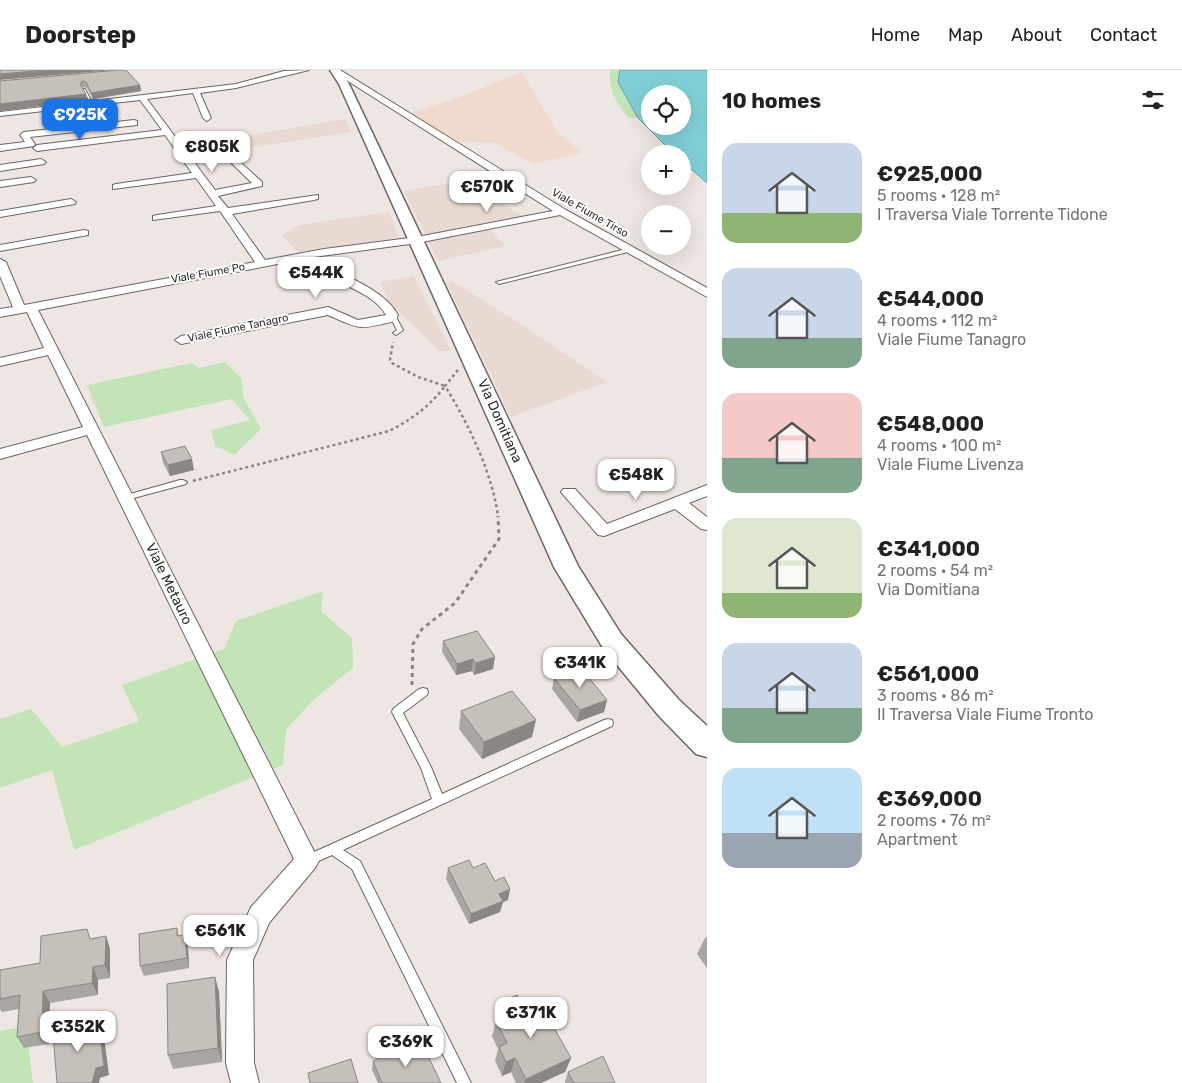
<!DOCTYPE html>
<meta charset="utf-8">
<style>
:root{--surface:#fff;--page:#f6f6f6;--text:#222;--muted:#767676;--line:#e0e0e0;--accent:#1a73e8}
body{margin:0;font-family:Rubik,sans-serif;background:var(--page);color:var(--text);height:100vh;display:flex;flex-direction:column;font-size:19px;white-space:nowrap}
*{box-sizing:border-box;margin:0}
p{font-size:16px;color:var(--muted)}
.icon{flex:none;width:28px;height:28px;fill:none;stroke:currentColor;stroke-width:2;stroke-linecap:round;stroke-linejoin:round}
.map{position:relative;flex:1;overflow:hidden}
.details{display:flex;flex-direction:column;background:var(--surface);width:475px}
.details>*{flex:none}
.buttons{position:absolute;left:641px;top:15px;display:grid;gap:10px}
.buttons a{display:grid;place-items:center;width:50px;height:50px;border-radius:50%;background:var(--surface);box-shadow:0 5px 20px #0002;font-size:25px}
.price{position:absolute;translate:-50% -42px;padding:0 11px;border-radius:10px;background:#fff;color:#222;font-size:16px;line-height:32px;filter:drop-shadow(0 1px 2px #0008)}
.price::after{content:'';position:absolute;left:50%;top:30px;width:15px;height:11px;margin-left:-8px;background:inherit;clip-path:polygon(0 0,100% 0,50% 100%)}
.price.selected{background:var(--accent);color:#fff}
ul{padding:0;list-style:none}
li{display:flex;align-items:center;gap:15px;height:125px;padding:0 15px}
li span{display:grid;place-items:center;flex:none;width:140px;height:100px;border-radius:15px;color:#555}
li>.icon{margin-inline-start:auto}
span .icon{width:60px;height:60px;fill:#fffc;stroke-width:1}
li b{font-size:21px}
h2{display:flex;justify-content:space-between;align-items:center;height:60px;padding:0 15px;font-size:21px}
header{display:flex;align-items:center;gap:30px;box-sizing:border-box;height:70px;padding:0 25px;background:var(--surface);border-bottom:1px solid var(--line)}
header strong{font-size:24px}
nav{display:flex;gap:28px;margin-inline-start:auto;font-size:18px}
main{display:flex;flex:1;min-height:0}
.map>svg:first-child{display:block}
</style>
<header>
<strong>Doorstep</strong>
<nav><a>Home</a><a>Map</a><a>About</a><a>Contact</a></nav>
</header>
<main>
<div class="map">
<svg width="707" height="1013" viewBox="0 0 707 1013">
<rect width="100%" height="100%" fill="#eee6e3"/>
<!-- built -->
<path fill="#e8d9d3" d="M345,49L351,62L254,77L239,67Z
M462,111L523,146L482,153L506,176L438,191L404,121Z
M389,142L399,167L299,184L282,165L299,155Z
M414,206L451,281H439L391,234L379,212Z
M452,211L519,253L607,312L511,347L446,212Z"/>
<!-- industrial -->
<path fill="#efdacd" d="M522,2L557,62L583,83L533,94L495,73L455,71L410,43L460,27Z"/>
<!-- green -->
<path fill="#c3e4b6" d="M610,0H620L618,12L638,48H629C615,33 609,20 610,0Z
M225,292L242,309L243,327L261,359L234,385L215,376L211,360L250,350L232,329L104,357L87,315L191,293L199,298Z
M323,521L321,541L352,568L353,598L313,630L286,660L283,695L74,780L52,700L0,718V649L31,639L62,677L139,651L122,615L224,579L236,551Z
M26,956L33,1013H0V961Z"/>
<!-- water -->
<path fill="#81cfd6" stroke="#699fa4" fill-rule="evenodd" d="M620,0H707V113L683,92L682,84H674L638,48L618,12ZM650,24H682V56H650Z"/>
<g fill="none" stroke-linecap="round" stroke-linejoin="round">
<!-- lane casing -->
<g stroke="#6c6563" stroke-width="2">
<path id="lane" d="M83,19H85L93,34H91Z
M630,178L632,179V181L499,214L496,212Z
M392,243L395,245L403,260L396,265L393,263L397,260L389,245Z
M180,410H183L187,412L186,414L126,430L122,428L123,426Z
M423,618L427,619L428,622L427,625L403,643L431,697L442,724L604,650L608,649L612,650L613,653L612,656L343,780L360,791L471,1013H457L352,799L332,785L307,796L303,795L301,791L303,787L432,729L421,698L392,642L393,639L419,619Z"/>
</g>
<!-- street casing -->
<g stroke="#6c6563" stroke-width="2">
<path id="street" d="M309,0L236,18L200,23L211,48L207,51L203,48L193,23L147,29L215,120L252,113L214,76V72L217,71L262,112V116L218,126L228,138L318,125V129L314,130L232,144L265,190L324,179L417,167L553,141L332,1L340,0L566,140L707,218V227L560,145L417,173L314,187L319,193C343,205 385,220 398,245L395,251C358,260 362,260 328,245L181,274L175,270L181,266L328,237L358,250L386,245C371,218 324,212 304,189L38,240L319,791L315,798L269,853L253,890L254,993L259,1013H231L226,993L227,890L251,837L294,789L87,365L0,389V379L83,357L48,285L0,296V288L44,278L27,242L0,247V239L13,237L0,206V189L6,192L24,235L255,192L220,141L153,150V146L157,145L216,136L196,108L113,119V115L116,114L192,103L165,65L37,81L33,78L37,75L162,60L140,30L0,46V42L236,14L284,1Z
M134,50L137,51V55L30,67L35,74L34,76L0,81V75L25,72L20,65L24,62Z
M41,89L46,92L44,94L0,101V95Z
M31,107L36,110L34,112L0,117V111Z
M71,129L76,132L75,134L0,147V141Z
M84,160L88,161V165L0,181V175Z
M707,415V426L689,433L707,447V460L701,459L675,439L604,466L598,465L561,422L563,419H575L607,454Z"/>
</g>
<!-- secondary casing -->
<g stroke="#6c6563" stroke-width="3">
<path id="secondary" d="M330,0H340L349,14L578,496L621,564L679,630L707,656V687L696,684L659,646L603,578L554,497L339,14Z"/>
</g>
<!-- path-far1 -->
<path stroke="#8b8684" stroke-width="2.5" stroke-dasharray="3 3" stroke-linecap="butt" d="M458,300L445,316C468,353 493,404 498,447
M193,411L389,361C411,350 430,336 445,316L418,307L392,293L390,290L393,272"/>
<!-- path -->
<path stroke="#8b8684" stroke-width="3" stroke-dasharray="4 4" stroke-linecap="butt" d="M412,615L413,574L422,559L455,533L499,469L498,446"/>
<!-- lane -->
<use href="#lane" fill="#fff" fill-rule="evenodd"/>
<!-- street -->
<use href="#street" fill="#fff" fill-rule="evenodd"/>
<!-- secondary -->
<use href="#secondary" fill="#fff" fill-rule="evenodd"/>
</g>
<!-- wall -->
<path fill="#a9a5a0" d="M118,0L140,15L141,21L93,29L87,18L83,17L82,18L86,24L87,30L0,41V11Z
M161,382L194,400L170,406L163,393Z
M443,571L493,599L474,605L472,601L456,605L442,582Z
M554,608L607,630L604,642L577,652L552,619Z
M461,641L532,667L482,689L459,659Z
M448,798H473L495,811L508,830L503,832L500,842L469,854L446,809Z
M177,858L179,866L188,876L189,898L144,906L140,896Z
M106,866L110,879V908L98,910V925L50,933L49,974L24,978L17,967L19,939L2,942L0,939V900L40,893L91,869Z
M707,867V898L697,884L705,868Z
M215,907L219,922L222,992L173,999L168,985Z
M503,931L525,939L571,988L565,1002L541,1013H516L511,1002L502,1006L495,991L498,979L492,966L496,951L501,949L499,946Z
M414,988L441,1013H378L372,1000L373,991Z
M568,1002L615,1013H565V1012Z"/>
<!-- shaded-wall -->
<path fill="#8a8682" d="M46,0H113L0,10V4Z
M140,15L141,21L93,29L91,23Z
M86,24L87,30L0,41V34Z
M192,389L194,400L170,406L168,395Z
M495,587L493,599L474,605L476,593Z
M473,589L472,601L456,605L457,594Z
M607,630L604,642L577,652L580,640Z
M536,650L532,667L482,689L484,672Z
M510,819L508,830L503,832L500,842L469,854L471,844L499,824Z
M185,865L188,876L189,898L187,888Z
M106,866L110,879V908L105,895Z
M93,897L98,910V925L92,913Z
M215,907L219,922L222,992L218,978Z
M43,921L50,933L49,974L42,962Z
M98,949L103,959L109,1005L100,1008L99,1013H92Z
M515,988L511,1002L502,1006L506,992Z
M571,988L565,1002L541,1013H524L526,1009Z"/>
<!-- building -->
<path fill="#c5c0ba" stroke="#8a8682" d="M0,0H46L0,4Z
M118,0H126L140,15L91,23L86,12L82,11L80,14L86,24L0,34V11Z
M185,376L192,389L168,395L161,382Z
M477,561L495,587L476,593L473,589L457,594L443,571Z
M581,598L607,630L580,640L554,608Z
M512,621L536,650L484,672L461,641Z
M469,790L473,798L485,793L495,811L504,807L510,819L499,824L503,831L471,844L448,798Z
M177,858V866L185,865L187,888L140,896L139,864Z
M87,859L90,869L106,866L105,895L93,897L92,913L43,921L42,962L17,967L20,925L0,929V900L40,893L41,866Z
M215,907L218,978L168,985L167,914Z
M517,925L525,939L540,933L571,988L526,1009L515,988L506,992L499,977L507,973L496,951L510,945L503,931Z
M98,949L104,996L96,998L92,1013H57L53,964Z
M408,975L414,988L426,982L441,1013H382L373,991Z
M603,986L615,1013H574L568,1002Z
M351,989L358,1013H310L308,1003Z"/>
<g text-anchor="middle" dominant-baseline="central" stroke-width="4" stroke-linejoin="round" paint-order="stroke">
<!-- far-street labels -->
<g font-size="11" fill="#322f2e" stroke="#fff">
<text transform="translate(590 143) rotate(30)">Viale Fiume Tirso</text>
<text transform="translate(208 203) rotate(-10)">Viale Fiume Po</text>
<text transform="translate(238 258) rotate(-12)">Viale Fiume Tanagro</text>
</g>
<!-- street labels -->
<g font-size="14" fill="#322f2e" stroke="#fff">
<text transform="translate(500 351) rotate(66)">Via Domitiana</text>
<text transform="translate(169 514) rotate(64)">Viale Metauro</text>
</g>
</g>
</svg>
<div class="buttons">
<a><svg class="icon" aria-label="locate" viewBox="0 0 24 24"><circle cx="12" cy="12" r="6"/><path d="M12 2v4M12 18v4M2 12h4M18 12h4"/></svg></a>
<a>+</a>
<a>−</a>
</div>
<b class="price selected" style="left:80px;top:71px">€925K</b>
<b class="price" style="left:212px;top:103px">€805K</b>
<b class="price" style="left:487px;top:143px">€570K</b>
<b class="price" style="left:316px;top:229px">€544K</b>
<b class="price" style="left:636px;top:431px">€548K</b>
<b class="price" style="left:580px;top:619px">€341K</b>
<b class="price" style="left:220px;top:887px">€561K</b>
<b class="price" style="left:531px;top:969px">€371K</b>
<b class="price" style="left:78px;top:983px">€352K</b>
<b class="price" style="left:406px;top:998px">€369K</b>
</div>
<section class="details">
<h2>10 homes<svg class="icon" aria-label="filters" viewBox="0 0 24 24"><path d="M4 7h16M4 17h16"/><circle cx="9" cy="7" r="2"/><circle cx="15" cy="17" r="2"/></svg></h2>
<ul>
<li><span style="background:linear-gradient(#c9d6e8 70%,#8fb573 0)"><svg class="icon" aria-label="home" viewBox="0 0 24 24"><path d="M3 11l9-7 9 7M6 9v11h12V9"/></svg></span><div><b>€925,000</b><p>5 rooms · 128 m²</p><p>I Traversa Viale Torrente Tidone</p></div></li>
<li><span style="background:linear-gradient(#c9d6e8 70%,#7fa58c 0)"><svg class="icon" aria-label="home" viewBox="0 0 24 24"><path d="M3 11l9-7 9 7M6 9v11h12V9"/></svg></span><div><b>€544,000</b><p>4 rooms · 112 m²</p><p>Viale Fiume Tanagro</p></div></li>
<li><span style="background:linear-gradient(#f6c9c9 65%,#7fa58c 0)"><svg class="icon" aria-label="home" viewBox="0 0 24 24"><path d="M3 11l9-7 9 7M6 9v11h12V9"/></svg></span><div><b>€548,000</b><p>4 rooms · 100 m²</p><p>Viale Fiume Livenza</p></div></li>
<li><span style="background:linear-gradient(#dfe7d0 75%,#8fb573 0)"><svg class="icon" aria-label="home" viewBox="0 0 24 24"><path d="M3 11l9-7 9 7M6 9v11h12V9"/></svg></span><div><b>€341,000</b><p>2 rooms · 54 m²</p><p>Via Domitiana</p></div></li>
<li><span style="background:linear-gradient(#c9d6e8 65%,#7fa58c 0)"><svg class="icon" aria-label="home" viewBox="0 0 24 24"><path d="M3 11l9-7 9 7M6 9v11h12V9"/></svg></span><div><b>€561,000</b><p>3 rooms · 86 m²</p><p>II Traversa Viale Fiume Tronto</p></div></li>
<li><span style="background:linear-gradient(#bfe0f5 65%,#9aa5b1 0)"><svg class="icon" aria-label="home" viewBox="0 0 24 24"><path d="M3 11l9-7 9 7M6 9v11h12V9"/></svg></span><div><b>€369,000</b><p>2 rooms · 76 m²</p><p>Apartment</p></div></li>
</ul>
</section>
</main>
